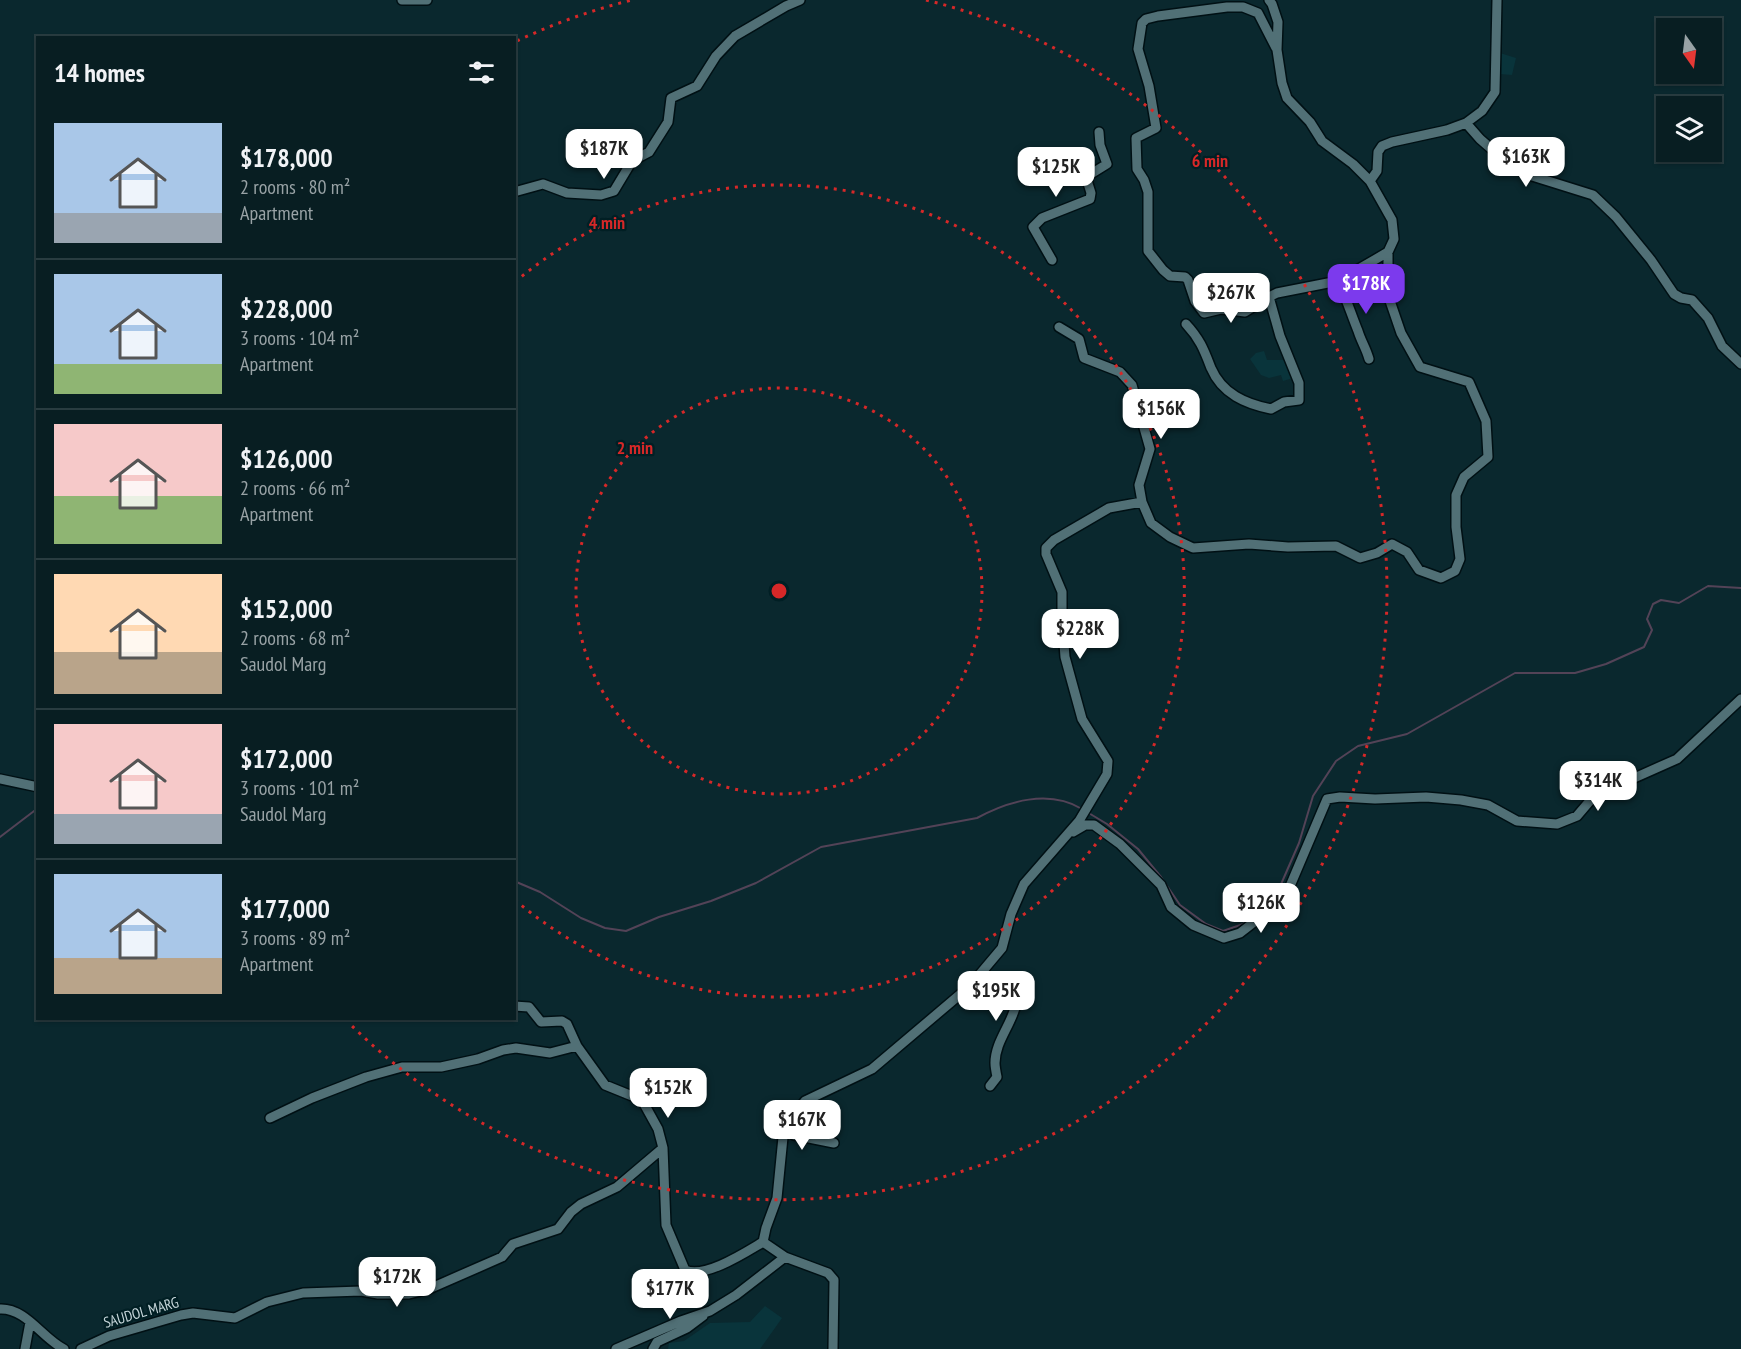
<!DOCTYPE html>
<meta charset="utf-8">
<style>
:root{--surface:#081e22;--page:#162b2f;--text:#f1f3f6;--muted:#98a2a5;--line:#293c40;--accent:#7c3aed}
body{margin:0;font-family:"PT Sans Narrow",sans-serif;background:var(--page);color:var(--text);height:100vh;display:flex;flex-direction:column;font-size:22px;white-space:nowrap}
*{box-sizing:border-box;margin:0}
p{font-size:20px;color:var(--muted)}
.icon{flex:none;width:33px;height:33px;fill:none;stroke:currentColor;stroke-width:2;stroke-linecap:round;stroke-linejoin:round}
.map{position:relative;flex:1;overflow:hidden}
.sheet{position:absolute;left:36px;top:36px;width:480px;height:984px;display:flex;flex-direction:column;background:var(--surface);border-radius:0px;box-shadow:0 2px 4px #0004,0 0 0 2px var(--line)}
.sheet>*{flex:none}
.needle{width:39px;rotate:166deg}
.tools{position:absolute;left:1656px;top:18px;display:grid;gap:12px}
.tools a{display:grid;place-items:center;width:66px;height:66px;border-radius:0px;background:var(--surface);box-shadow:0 2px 4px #0004,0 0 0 2px var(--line);font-size:30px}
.price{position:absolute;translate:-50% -51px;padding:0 14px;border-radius:12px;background:#fff;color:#222;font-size:20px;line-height:39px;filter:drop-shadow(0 2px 3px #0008)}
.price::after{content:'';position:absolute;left:50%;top:36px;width:18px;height:14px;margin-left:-9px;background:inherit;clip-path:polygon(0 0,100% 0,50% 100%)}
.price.selected{background:var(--accent);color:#fff}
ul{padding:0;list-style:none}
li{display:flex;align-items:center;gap:18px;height:150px;padding:0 18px}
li+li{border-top:2px solid var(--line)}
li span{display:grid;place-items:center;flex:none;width:168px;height:120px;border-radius:0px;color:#555}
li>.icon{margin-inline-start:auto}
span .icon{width:72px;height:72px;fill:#fffc;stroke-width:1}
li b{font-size:26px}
h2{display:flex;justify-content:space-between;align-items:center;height:72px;padding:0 18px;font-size:26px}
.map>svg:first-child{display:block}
</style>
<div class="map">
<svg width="1741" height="1349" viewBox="0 0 1741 1349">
<rect width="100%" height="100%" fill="#0a282e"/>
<!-- built -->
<path fill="#09343b" d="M1500,53L1516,58L1512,75L1500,74Z
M1264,351L1267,360H1287L1293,378L1283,381L1281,375L1269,378L1261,375L1250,359L1256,353Z
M765,1306L782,1318L760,1349H668L669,1343L684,1341L710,1323L750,1322Z"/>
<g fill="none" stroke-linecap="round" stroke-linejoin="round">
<!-- stream -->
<path stroke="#534357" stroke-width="2" d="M1087,812L1107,824L1138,849L1161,877L1180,905L1206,924L1223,931L1243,924L1275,898L1299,843L1313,796L1336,761L1358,746L1407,734L1515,673H1575L1606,664L1644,647L1652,630L1647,619L1653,604L1661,600L1679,603L1708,586L1741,588
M0,837L38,808
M514,881L540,892L581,918L605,928L626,931L659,917L711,901L756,883L821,847L977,818C1008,801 1049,789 1082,809"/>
<!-- minor casing -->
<g stroke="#001014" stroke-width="12">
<path id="minor" d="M402,0H427
M1466,123L1480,139L1510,165L1529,175L1593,195L1616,217L1651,260L1674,294L1681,298L1692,300L1708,318L1722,346L1741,364
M1370,181L1377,171L1378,152L1382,146L1392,142L1447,130L1466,123L1482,111L1495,92L1497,0
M514,192L543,184L567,193L601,195L614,191L632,161L649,152L668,122L671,98L697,86L716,56L735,36L786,6L800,0
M1052,260L1033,227L1042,218L1090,199L1091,193L1086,177L1107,164L1100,145L1099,132
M1338,281C1346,297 1351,314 1358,331C1361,341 1366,348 1369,359
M1269,297L1245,312L1221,309L1204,313L1195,301L1188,280L1185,277L1170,276L1163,270L1148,251V192L1144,180L1137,169L1136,138L1156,128L1149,86L1138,49L1142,23L1146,19L1158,16L1227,7H1243L1258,13L1276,48
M1186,324C1200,339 1204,350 1211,368C1222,394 1246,404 1271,409L1284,402L1299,400V383L1280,336L1269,297L1277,293L1338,281L1388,252L1394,239L1392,220L1370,181L1353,164L1322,141L1310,122L1287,98L1282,83L1277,50L1278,22L1272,4L1269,0
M1059,327L1079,339L1084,358L1120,372L1132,385L1150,449L1139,485L1142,502L1151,523L1170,537L1193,548L1249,544L1288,547L1336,546L1360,558L1377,553L1392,544L1407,552L1419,570L1441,578L1455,571L1460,559L1456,527V495L1464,477L1488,457L1486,421L1469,382L1420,367L1401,333L1388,295V252
M0,779L38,787
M1073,832L1085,825H1094L1120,844L1161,885L1171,907L1193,925L1224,938L1240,933L1285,898L1327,799L1340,797L1375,799L1426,797L1461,800L1488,805L1517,821L1557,824L1577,816L1600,789L1632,779L1677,759L1741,699
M970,986L1009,983L1016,986C1022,1016 995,1036 995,1063C995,1067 996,1072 997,1077L990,1086
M514,1006L529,1007L541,1022L562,1021L567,1024L577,1046L605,1085L642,1100L658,1129L663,1148L666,1225L685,1270C705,1279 746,1252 763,1242
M270,1118L312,1098L366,1077L402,1067H441L478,1059L503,1050L516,1048L550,1053L577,1046
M784,1127L794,1135L834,1143
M0,1309C26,1308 42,1338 64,1349
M25,1349L30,1322
M81,1349L109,1336L181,1315L193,1313L235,1318L267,1302L303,1293L361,1291L378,1294H409L429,1289L502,1257L513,1244L558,1229L571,1212L581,1204L617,1187L663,1148
M616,1349L681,1321L710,1311L736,1295L785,1257
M653,1349L657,1342L687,1328L703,1316
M833,1349L834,1280L828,1273L785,1257L763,1242L766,1228L777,1198L784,1127L805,1101L872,1069L970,986L1002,948L1011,914L1024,884L1079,821L1107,774L1108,761L1082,719L1065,657L1062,618V592L1046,554V548L1054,540L1109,508L1142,502"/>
</g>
<!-- minor -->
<use href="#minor" stroke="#517076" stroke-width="9"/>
</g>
<!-- distance rings -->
<g fill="none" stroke="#d62828" stroke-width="3" stroke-dasharray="3 6">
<circle cx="779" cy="591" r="203"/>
<path d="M515 282A406 406 0 1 1 515 900"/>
<path d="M517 41A609 609 0 0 1 632 0M926 0A609 609 0 1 1 348 1022"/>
</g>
<g text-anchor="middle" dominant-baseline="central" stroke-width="4.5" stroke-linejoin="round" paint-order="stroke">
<!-- street labels -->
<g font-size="15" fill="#c7d7db" stroke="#011f24">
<text transform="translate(141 1312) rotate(-16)">SAUDOL MARG</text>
</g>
</g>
<circle cx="779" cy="591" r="9" fill="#d62828" stroke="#011f24" stroke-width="3"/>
<g font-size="18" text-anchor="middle" font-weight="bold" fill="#d62828" stroke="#011f24" stroke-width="4.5" stroke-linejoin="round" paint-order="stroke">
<text x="1210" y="167">6 min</text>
<text x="607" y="229">4 min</text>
<text x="635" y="454">2 min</text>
</g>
</svg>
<div class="tools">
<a><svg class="needle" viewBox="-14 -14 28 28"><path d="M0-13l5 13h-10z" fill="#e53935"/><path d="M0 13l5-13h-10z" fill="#98a2a5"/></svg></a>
<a><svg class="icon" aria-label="layers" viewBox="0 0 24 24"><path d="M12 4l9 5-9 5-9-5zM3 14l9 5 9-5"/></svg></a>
</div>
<b class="price" style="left:604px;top:180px">$187K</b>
<b class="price" style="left:1526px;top:188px">$163K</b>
<b class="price" style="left:1056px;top:198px">$125K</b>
<b class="price selected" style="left:1366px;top:315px">$178K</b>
<b class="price" style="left:1231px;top:324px">$267K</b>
<b class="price" style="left:1161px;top:440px">$156K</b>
<b class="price" style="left:1080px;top:660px">$228K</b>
<b class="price" style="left:1598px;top:812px">$314K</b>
<b class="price" style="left:1261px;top:934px">$126K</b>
<b class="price" style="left:996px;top:1022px">$195K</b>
<b class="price" style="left:668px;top:1119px">$152K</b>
<b class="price" style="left:802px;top:1151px">$167K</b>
<b class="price" style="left:397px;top:1308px">$172K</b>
<b class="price" style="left:670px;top:1320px">$177K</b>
<section class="sheet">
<h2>14 homes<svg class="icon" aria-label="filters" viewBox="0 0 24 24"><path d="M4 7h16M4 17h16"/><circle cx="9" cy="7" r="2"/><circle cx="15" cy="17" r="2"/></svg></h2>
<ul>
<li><span style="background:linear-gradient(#a9c7e8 75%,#9aa5b1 0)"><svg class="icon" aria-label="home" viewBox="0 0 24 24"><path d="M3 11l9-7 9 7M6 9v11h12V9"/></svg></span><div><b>$178,000</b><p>2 rooms · 80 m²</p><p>Apartment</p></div></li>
<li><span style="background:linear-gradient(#a9c7e8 75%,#8fb573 0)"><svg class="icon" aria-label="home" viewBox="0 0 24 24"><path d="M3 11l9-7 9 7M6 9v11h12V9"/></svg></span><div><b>$228,000</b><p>3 rooms · 104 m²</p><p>Apartment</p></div></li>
<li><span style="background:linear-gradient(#f6c9c9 60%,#8fb573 0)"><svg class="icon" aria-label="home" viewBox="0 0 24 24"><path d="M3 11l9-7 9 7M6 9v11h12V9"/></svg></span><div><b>$126,000</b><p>2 rooms · 66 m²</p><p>Apartment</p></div></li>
<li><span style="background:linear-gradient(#ffd9b3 65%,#b9a48a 0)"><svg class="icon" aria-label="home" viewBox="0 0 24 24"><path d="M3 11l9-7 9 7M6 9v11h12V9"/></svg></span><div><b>$152,000</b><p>2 rooms · 68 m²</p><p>Saudol Marg</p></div></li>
<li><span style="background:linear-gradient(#f6c9c9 75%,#9aa5b1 0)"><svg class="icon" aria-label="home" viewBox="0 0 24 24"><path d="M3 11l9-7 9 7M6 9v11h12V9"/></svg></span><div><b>$172,000</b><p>3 rooms · 101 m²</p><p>Saudol Marg</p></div></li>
<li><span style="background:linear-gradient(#a9c7e8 70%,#b9a48a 0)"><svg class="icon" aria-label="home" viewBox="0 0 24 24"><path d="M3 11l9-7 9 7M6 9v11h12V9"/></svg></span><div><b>$177,000</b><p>3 rooms · 89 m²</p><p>Apartment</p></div></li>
</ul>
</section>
</div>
